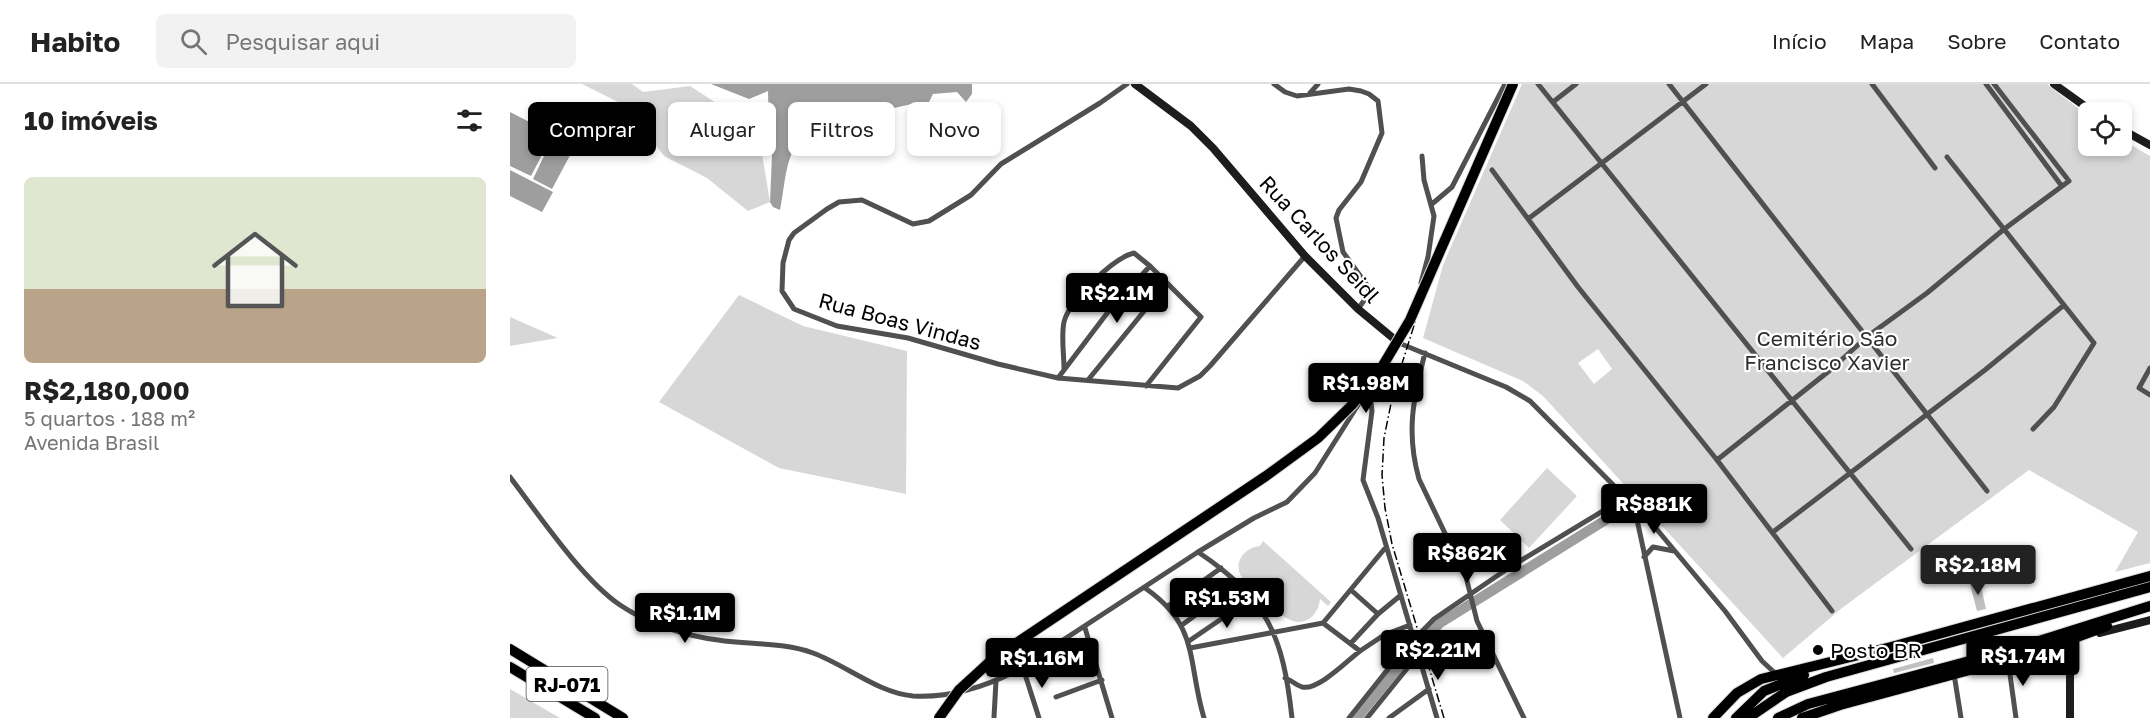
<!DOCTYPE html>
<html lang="pt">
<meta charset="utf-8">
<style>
:root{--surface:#fff;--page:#f2f2f2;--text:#222;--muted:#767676;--line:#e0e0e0;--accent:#000}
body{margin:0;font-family:"Golos Text",sans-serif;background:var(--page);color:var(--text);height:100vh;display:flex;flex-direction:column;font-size:22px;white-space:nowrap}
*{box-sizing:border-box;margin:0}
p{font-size:20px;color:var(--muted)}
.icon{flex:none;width:33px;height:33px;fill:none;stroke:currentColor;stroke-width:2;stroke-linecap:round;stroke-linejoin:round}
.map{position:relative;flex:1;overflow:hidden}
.panel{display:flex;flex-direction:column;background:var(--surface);width:510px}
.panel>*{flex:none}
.hud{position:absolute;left:18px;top:18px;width:570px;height:54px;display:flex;gap:12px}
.tools{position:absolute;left:1568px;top:18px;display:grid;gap:12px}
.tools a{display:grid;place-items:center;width:54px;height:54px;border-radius:9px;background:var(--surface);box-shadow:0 3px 9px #0003;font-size:30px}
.price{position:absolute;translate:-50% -51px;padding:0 14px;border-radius:6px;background:var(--accent);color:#fff;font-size:20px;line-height:39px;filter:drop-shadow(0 2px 3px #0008)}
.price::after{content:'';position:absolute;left:50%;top:36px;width:18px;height:14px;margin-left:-9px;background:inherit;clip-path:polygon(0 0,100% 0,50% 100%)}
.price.current{background:#222;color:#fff}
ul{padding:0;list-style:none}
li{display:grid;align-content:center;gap:12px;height:318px;padding:0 24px}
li+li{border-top:2px solid var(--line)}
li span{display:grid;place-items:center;height:186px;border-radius:9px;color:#555}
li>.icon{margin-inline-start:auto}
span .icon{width:108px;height:108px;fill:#fffc;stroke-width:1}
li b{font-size:26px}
h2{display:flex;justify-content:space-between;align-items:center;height:72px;padding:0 24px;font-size:26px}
.tag{padding:0 21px;border-radius:9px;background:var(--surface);box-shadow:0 3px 9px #0003;font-size:21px;line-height:54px}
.tag.current{background:var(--accent);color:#fff}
header{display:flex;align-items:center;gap:36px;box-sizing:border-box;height:84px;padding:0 30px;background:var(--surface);border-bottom:2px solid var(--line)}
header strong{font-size:28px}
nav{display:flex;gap:33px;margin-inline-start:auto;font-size:21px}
.search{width:420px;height:54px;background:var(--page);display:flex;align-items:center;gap:15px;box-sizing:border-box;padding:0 21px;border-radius:9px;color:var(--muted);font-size:22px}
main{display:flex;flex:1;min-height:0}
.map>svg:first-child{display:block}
</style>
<header>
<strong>Habito</strong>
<div class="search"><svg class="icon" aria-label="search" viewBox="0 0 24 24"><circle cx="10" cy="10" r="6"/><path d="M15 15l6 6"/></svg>Pesquisar aqui</div>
<nav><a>Início</a><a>Mapa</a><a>Sobre</a><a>Contato</a></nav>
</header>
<main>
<section class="panel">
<h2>10 imóveis<svg class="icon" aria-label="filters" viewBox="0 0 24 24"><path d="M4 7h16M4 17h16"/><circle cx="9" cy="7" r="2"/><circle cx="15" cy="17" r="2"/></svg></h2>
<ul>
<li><span style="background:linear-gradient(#dfe7d0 60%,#b9a48a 0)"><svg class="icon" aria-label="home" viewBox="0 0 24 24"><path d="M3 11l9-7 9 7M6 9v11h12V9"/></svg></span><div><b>R$2,180,000</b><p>5 quartos · 188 m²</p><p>Avenida Brasil</p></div></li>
</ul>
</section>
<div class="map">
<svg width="1640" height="634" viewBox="0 0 1640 634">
<rect width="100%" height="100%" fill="#fff"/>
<!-- green -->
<path fill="#d7d7d7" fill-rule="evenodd" d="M72,0H122L133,8L180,2L248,46L260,118L238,127L197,94L154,72L116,22Z
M1012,0H1537L1578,32V62H1611V55L1640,72V479L1605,488L1628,448L1519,386L1332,524L1273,574L1033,312L1013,297L913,254L933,181ZM1088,265L1102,285L1084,300L1068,279Z
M229,211L293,242L397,267L396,410L269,384L149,318Z
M0,233L48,254L0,262Z
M1037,384L1067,412L1019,464L990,436Z
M753,457L821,518L818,522L810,515C809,523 806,530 799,535C780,546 764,523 751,512C745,506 735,499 731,492C723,477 736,463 750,462Z
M0,605L50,634H0Z"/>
<!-- water -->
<path fill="#9e9e9e" d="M201,0H462V10L456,18L447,8L423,10L417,22L406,19L314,40L310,37L299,40L298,48C274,67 276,98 270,126L263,123L260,118L262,71L259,53L258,7L239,15Z
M0,28L43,50L21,92L0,82Z
M44,51L65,62L42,105L23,95Z
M0,86L43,108L32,128L0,112Z"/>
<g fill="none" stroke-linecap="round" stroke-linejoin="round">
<!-- river -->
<path stroke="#9e9e9e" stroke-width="10" d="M847,634L895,575L930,539L1110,427"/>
</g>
<!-- building -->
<path fill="#c0c0c0" d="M1470,498L1476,525L1467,527L1460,500Z
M1423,574L1424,579L1384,589L1383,585Z"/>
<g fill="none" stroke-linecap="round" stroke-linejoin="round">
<!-- highway casing -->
<g stroke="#dbdbdb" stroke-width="12">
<path id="highway" d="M0,565L113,634
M0,583L85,634
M1203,634L1227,609L1251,595L1381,563L1640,492
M1226,634L1254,607L1294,591
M1238,634L1276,608L1316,593L1640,503
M1268,634L1298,620L1497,567L1640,522
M1292,634L1330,621L1526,568L1597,542"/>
</g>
<!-- street -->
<path stroke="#505050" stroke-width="5" d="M617,0L590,19L491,80L461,111L419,137L403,140L352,116L329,118L317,125L284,149L279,156L273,179L272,207L284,225L327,242L398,254L488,280L548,294L668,304L690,292L700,282L795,172
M764,0L775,8L787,12L839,5L851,7L859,10L868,17L872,49L851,98L829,126L826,134L833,168L859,204L858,211L848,225
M1028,0L1401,465
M1159,0L1477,407
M1362,0L1425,84
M1476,0L1551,101
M800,9L808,0
M1043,18L1066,0
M1437,73L1584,259L1544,323L1523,345
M982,86L1068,203L1207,376L1322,527
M922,120L942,103L995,0
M1018,135L1196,0
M911,199L918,173L924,132L914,96L912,72
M889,259L996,303L1020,317L1144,442L1215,527L1252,577L1266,590
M915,269C903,315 896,349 909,395L956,493L967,537L1014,634
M1640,284L1629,304L1640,311
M554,285C554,270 551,252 554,238C559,217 603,174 624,169L640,182L691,233L636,302
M548,294L598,228L640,182
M578,296L657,199
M859,302L862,327L853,396L868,434L927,634
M1207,376L1319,287L1358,252L1417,209L1493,146L1559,97L1484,0
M0,393C29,431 72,495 110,521C138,540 176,552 208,556C240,561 273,558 303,569C336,581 368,609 403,612C438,614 474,603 504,588L688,468L744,434L777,418L805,389L848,321
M1124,422L1170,634
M1263,448L1475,286L1554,221
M688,468C758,515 773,552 782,634
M1134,473L1143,463L1164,467
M635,504C690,542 677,577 694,634
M841,506L868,530
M658,522L711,484
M813,539L850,567L874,551L900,541
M813,539L876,463
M672,541L729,499
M575,544L602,634
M679,557L742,514
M841,559L868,530L891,511
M680,564L813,539
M1498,576L1506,634
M513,584L529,634
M1444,590L1451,634
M775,594C781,596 786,601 792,603C808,607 838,576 850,567
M546,613L592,596
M484,633L486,597
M839,634L890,570L924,535L1000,483L1116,413
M857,634L908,571
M879,634L919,605"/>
<!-- secondary -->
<path stroke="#1d1d1d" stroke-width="8" d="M625,0L681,42L703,64L795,172L848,225L889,259
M1544,0L1583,28
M1611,45L1640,61
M1590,549L1640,536
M1560,556V634"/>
<!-- highway -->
<use href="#highway" stroke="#000" stroke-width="10"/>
<!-- rail -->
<path stroke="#000" stroke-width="1.5" stroke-dasharray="9 3 1.5 3" stroke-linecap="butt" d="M934,634L882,460L875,424L872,391L874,354L884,305L930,159L1004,0"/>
<!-- highway-bridge casing -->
<g stroke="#dbdbdb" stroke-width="12" stroke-linecap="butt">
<path id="highway-bridge" d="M429,634L449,606L484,574L756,392L808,354L842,321L872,283L900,236L1003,0"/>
</g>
<!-- highway-bridge -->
<use href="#highway-bridge" stroke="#000" stroke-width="10"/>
</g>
<!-- markers -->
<circle fill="#000" stroke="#fff" stroke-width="2" cx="1308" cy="566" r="6"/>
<g text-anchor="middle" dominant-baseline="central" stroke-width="4.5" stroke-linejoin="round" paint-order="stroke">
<!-- shield labels -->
<rect fill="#fff" stroke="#4c4c4c" stroke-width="1.5" x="16.5" y="583" width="81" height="34" rx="4.5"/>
<g font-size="20" font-weight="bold" fill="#000">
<text x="57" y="600">RJ-071</text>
</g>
<!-- street labels -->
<g font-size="21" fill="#000" stroke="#fff">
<text transform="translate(810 155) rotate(47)">Rua Carlos Seidl</text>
<text transform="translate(390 237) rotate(15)">Rua Boas Vindas</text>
</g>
<!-- park labels -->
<g font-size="21" fill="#2e2e2e" stroke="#fff">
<text x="1317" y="254">Cemitério São<tspan x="1317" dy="24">Francisco Xavier</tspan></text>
</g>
<!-- poi labels -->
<g font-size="21" fill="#000" stroke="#fff" text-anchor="start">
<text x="1320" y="566">Posto BR</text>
</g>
</g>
</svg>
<div class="tools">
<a><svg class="icon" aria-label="locate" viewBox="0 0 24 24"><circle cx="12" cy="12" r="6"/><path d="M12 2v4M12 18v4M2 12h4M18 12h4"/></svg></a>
</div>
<b class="price" style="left:607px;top:240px">R$2.1M</b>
<b class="price" style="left:856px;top:330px">R$1.98M</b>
<b class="price" style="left:1144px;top:451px">R$881K</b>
<b class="price" style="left:957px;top:500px">R$862K</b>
<b class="price current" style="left:1468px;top:512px">R$2.18M</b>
<b class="price" style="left:717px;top:545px">R$1.53M</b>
<b class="price" style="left:175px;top:560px">R$1.1M</b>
<b class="price" style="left:928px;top:597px">R$2.21M</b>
<b class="price" style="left:1513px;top:603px">R$1.74M</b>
<b class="price" style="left:532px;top:605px">R$1.16M</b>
<div class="hud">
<a class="tag current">Comprar</a>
<a class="tag">Alugar</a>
<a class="tag">Filtros</a>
<a class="tag">Novo</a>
</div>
</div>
</main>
